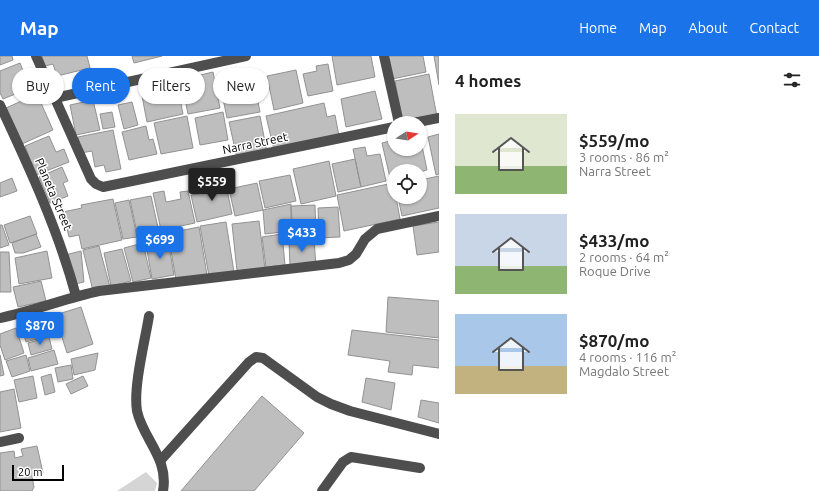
<!DOCTYPE html>
<meta charset="utf-8">
<style>
:root{--surface:#fff;--page:#f2f2f2;--text:#222;--muted:#767676;--accent:#1a73e8}
body{margin:0;font-family:Ubuntu,sans-serif;background:var(--page);color:var(--text);height:100vh;display:flex;flex-direction:column;font-size:15px;white-space:nowrap}
*{box-sizing:border-box;margin:0}
p{font-size:13px;color:var(--muted)}
.icon{flex:none;width:22px;height:22px;fill:none;stroke:currentColor;stroke-width:2;stroke-linecap:round;stroke-linejoin:round}
.map{position:relative;flex:1;overflow:hidden}
.sheet{display:flex;flex-direction:column;background:var(--surface);width:380px}
.sheet>*{flex:none}
.banner{position:absolute;left:12px;top:12px;width:367px;height:36px;display:flex;gap:8px}
.needle{width:26px;rotate:78deg}
.controls{position:absolute;left:387px;top:60px;display:grid;gap:8px}
.controls a{display:grid;place-items:center;width:40px;height:40px;border-radius:50%;background:var(--surface);box-shadow:0 1px 3px #0004;font-size:20px}
.scale{position:absolute;left:12px;bottom:10px;width:52px;box-sizing:border-box;padding-left:4px;border:2px solid #000;border-top:0;font-size:11px;line-height:14px;white-space:nowrap;color:#000;-webkit-text-stroke:3px #fff;paint-order:stroke}
.price{position:absolute;translate:-50% -34px;padding:0 9px;border-radius:4px;background:var(--accent);color:#fff;font-size:13px;line-height:26px;filter:drop-shadow(0 1px 2px #0008)}
.price::after{content:'';position:absolute;left:50%;top:24px;width:12px;height:9px;margin-left:-6px;background:inherit;clip-path:polygon(0 0,100% 0,50% 100%)}
.price.on{background:#222;color:#fff}
ul{padding:0;list-style:none}
li{display:flex;align-items:center;gap:12px;height:100px;padding:0 16px}
li span{display:grid;place-items:center;flex:none;width:112px;height:80px;border-radius:0px;color:#555}
li>.icon{margin-inline-start:auto}
span .icon{width:48px;height:48px;fill:#fffc;stroke-width:1}
li b{font-size:17px}
h2{display:flex;justify-content:space-between;align-items:center;height:48px;padding:0 16px;font-size:17px}
.chip{padding:0 14px;border-radius:18px;background:var(--surface);box-shadow:0 1px 3px #0004;font-size:14px;line-height:36px}
.chip.on{background:var(--accent);color:#fff}
header{display:flex;align-items:center;gap:24px;box-sizing:border-box;height:56px;padding:0 20px;background:var(--accent);color:#fff}
header strong{font-size:19px}
nav{display:flex;gap:22px;margin-inline-start:auto;font-size:14px}
main{display:flex;flex:1;min-height:0}
.map>svg:first-child{display:block}
</style>
<header>
<strong>Map</strong>
<nav><a>Home</a><a>Map</a><a>About</a><a>Contact</a></nav>
</header>
<main>
<div class="map">
<svg width="439" height="435" viewBox="0 0 439 435">
<rect width="100%" height="100%" fill="#fff"/>
<!-- green -->
<path fill="#d5d5d5" d="M146,416L157,427L155,435H117Z"/>
<!-- building -->
<path fill="#bebebe" stroke="#929292" d="M0,0H12L13,4L0,9Z
M42,0H87L90,12L57,20L53,8L45,10Z
M132,0H162L134,7Z
M332,0H371L375,21L337,29Z
M388,0H423L426,16L392,23Z
M434,0H439V29Z
M20,7L30,32L3,43L0,37V15Z
M328,8L333,35L308,40L303,18L317,15L316,10Z
M296,14L303,47L274,54L267,20Z
M213,16L220,52L188,58L182,28L198,25L196,20Z
M429,18L437,61L409,67H403L395,25Z
M254,26L260,56L227,62L221,33Z
M177,27L183,58L147,66L142,40L162,35L161,30Z
M375,35L382,63L346,71L341,43Z
M37,38L53,74L22,88L6,52Z
M93,44L100,74L76,79L70,49Z
M132,46L138,69L124,73L118,49Z
M324,47L327,61L335,59L339,80L274,94L266,60Z
M112,56L115,71L103,73L100,58Z
M223,56L228,84L200,89L195,62Z
M187,60L193,92L161,98L154,67Z
M260,60L267,96L237,102L229,66Z
M146,70L149,84L153,83L157,98L129,104L122,76Z
M113,74L121,113L106,116L104,109L95,111L92,95L81,97L78,81Z
M439,78V118L436,119L428,81Z
M49,80L56,96L64,93L69,106L36,119L25,90Z
M420,80L427,114L420,116V115H394V122H390L382,87L394,84V93H420Z
M365,91L367,100L380,98L386,125L361,131L353,93Z
M355,103L361,131L338,136L332,108Z
M329,105L336,140L301,148L293,113Z
M62,111L68,125L63,127L68,140L50,147L39,121Z
M290,119L296,145L265,152L259,125Z
M439,120V152L402,160L398,141H420V124Z
M12,122L17,135L0,141V127Z
M225,124L232,158L197,166L191,139L209,136L207,128Z
M257,127L263,154L235,160L229,133Z
M393,127L394,141H396L400,163L344,175L337,139Z
M164,135L166,146L181,143L180,136L188,135L195,167L161,174L153,137Z
M151,140L159,176L138,181L130,144Z
M113,143L122,184L82,193L79,179L69,181L63,156L82,152L81,149Z
M129,144L137,181L123,183L115,147Z
M291,148V175L265,178L263,154Z
M315,149L316,179L293,180L291,150Z
M338,151L340,181L319,182L318,152Z
M30,160L37,178L10,187L4,169Z
M259,165L265,213L237,215L232,168Z
M226,166L234,216L209,220L200,170Z
M439,166V196L417,199L413,170Z
M0,169H2L9,189L0,192Z
M199,171L207,219L176,224L168,177Z
M36,178L41,191L23,197H15L12,187Z
M282,178L285,209L266,211L262,181Z
M314,183L316,210L290,211L289,184Z
M168,184L174,219L152,223L146,188Z
M143,187L151,222L133,226L124,192Z
M99,190L110,231L93,235L83,194Z
M122,193L131,225L111,230L104,197Z
M47,195L52,222L19,228L15,202Z
M81,195L84,226L75,228L65,199Z
M0,196H9L11,236H0Z
M41,225L46,245L18,251L13,231Z
M388,241L439,245V282L386,276Z
M81,251L93,288L67,297L55,259Z
M41,267L45,281L26,286L22,272Z
M16,272L24,297L5,304L0,289V278Z
M352,274L439,284V312L413,309L412,319L388,316L390,305L348,299Z
M49,281L52,293L31,299L28,287Z
M54,294L58,308L31,315L28,302Z
M98,297L95,314L74,319L71,303Z
M0,299L4,319L0,320Z
M26,299L30,315L12,321L6,305Z
M71,309L73,323L58,326L55,312Z
M51,318L55,336L45,339L41,321Z
M33,320L37,342L19,346L14,324Z
M83,320L88,330L71,338L66,328Z
M366,322L395,327L391,354L362,346Z
M14,333L21,372L0,376V336Z
M262,340L304,377L254,435H181Z
M421,344L439,347V367L418,361Z
M37,390L43,417L32,420L34,431L32,435H0V397L14,395L15,402L23,400L21,393Z"/>
<g fill="none" stroke-linecap="round" stroke-linejoin="round">
<!-- minor -->
<path stroke="#4e4e4e" stroke-width="10" d="M36,0L91,123L96,128L103,131L394,71
M384,0L399,67
M55,42L246,0
M0,49C29,111 58,173 76,240
M413,67L439,62
M149,260C145,285 133,331 137,355C143,383 169,402 163,435
M0,262C34,255 66,242 99,235L339,207L349,204L356,198L365,183L377,173L439,160
M0,386L19,382
M160,405L249,306L256,301L263,302L317,341L331,348L350,355L439,378
M322,435L343,406L351,401L420,412"/>
</g>
<g text-anchor="middle" dominant-baseline="central" stroke-width="3" stroke-linejoin="round" paint-order="stroke">
<!-- street labels -->
<g font-size="12" fill="#000" stroke="#fff">
<text transform="translate(255 87) rotate(-12)">Narra Street</text>
<text transform="translate(54 138) rotate(67)">Planeta Street</text>
</g>
</g>
</svg>
<div class="controls">
<a><svg class="needle" viewBox="-14 -14 28 28"><path d="M0-13l5 13h-10z" fill="#e53935"/><path d="M0 13l5-13h-10z" fill="#767676"/></svg></a>
<a><svg class="icon" aria-label="locate" viewBox="0 0 24 24"><circle cx="12" cy="12" r="6"/><path d="M12 2v4M12 18v4M2 12h4M18 12h4"/></svg></a>
</div>
<div class="scale">20 m</div>
<b class="price on" style="left:212px;top:146px">$559</b>
<b class="price" style="left:302px;top:197px">$433</b>
<b class="price" style="left:160px;top:204px">$699</b>
<b class="price" style="left:40px;top:290px">$870</b>
<div class="banner">
<a class="chip">Buy</a>
<a class="chip on">Rent</a>
<a class="chip">Filters</a>
<a class="chip">New</a>
</div>
</div>
<section class="sheet">
<h2>4 homes<svg class="icon" aria-label="filters" viewBox="0 0 24 24"><path d="M4 7h16M4 17h16"/><circle cx="9" cy="7" r="2"/><circle cx="15" cy="17" r="2"/></svg></h2>
<ul>
<li><span style="background:linear-gradient(#dfe7d0 65%,#8fb573 0)"><svg class="icon" aria-label="home" viewBox="0 0 24 24"><path d="M3 11l9-7 9 7M6 9v11h12V9"/></svg></span><div><b>$559/mo</b><p>3 rooms · 86 m²</p><p>Narra Street</p></div></li>
<li><span style="background:linear-gradient(#c9d6e8 65%,#8fb573 0)"><svg class="icon" aria-label="home" viewBox="0 0 24 24"><path d="M3 11l9-7 9 7M6 9v11h12V9"/></svg></span><div><b>$433/mo</b><p>2 rooms · 64 m²</p><p>Roque Drive</p></div></li>
<li><span style="background:linear-gradient(#a9c7e8 65%,#c2b280 0)"><svg class="icon" aria-label="home" viewBox="0 0 24 24"><path d="M3 11l9-7 9 7M6 9v11h12V9"/></svg></span><div><b>$870/mo</b><p>4 rooms · 116 m²</p><p>Magdalo Street</p></div></li>
</ul>
</section>
</main>
